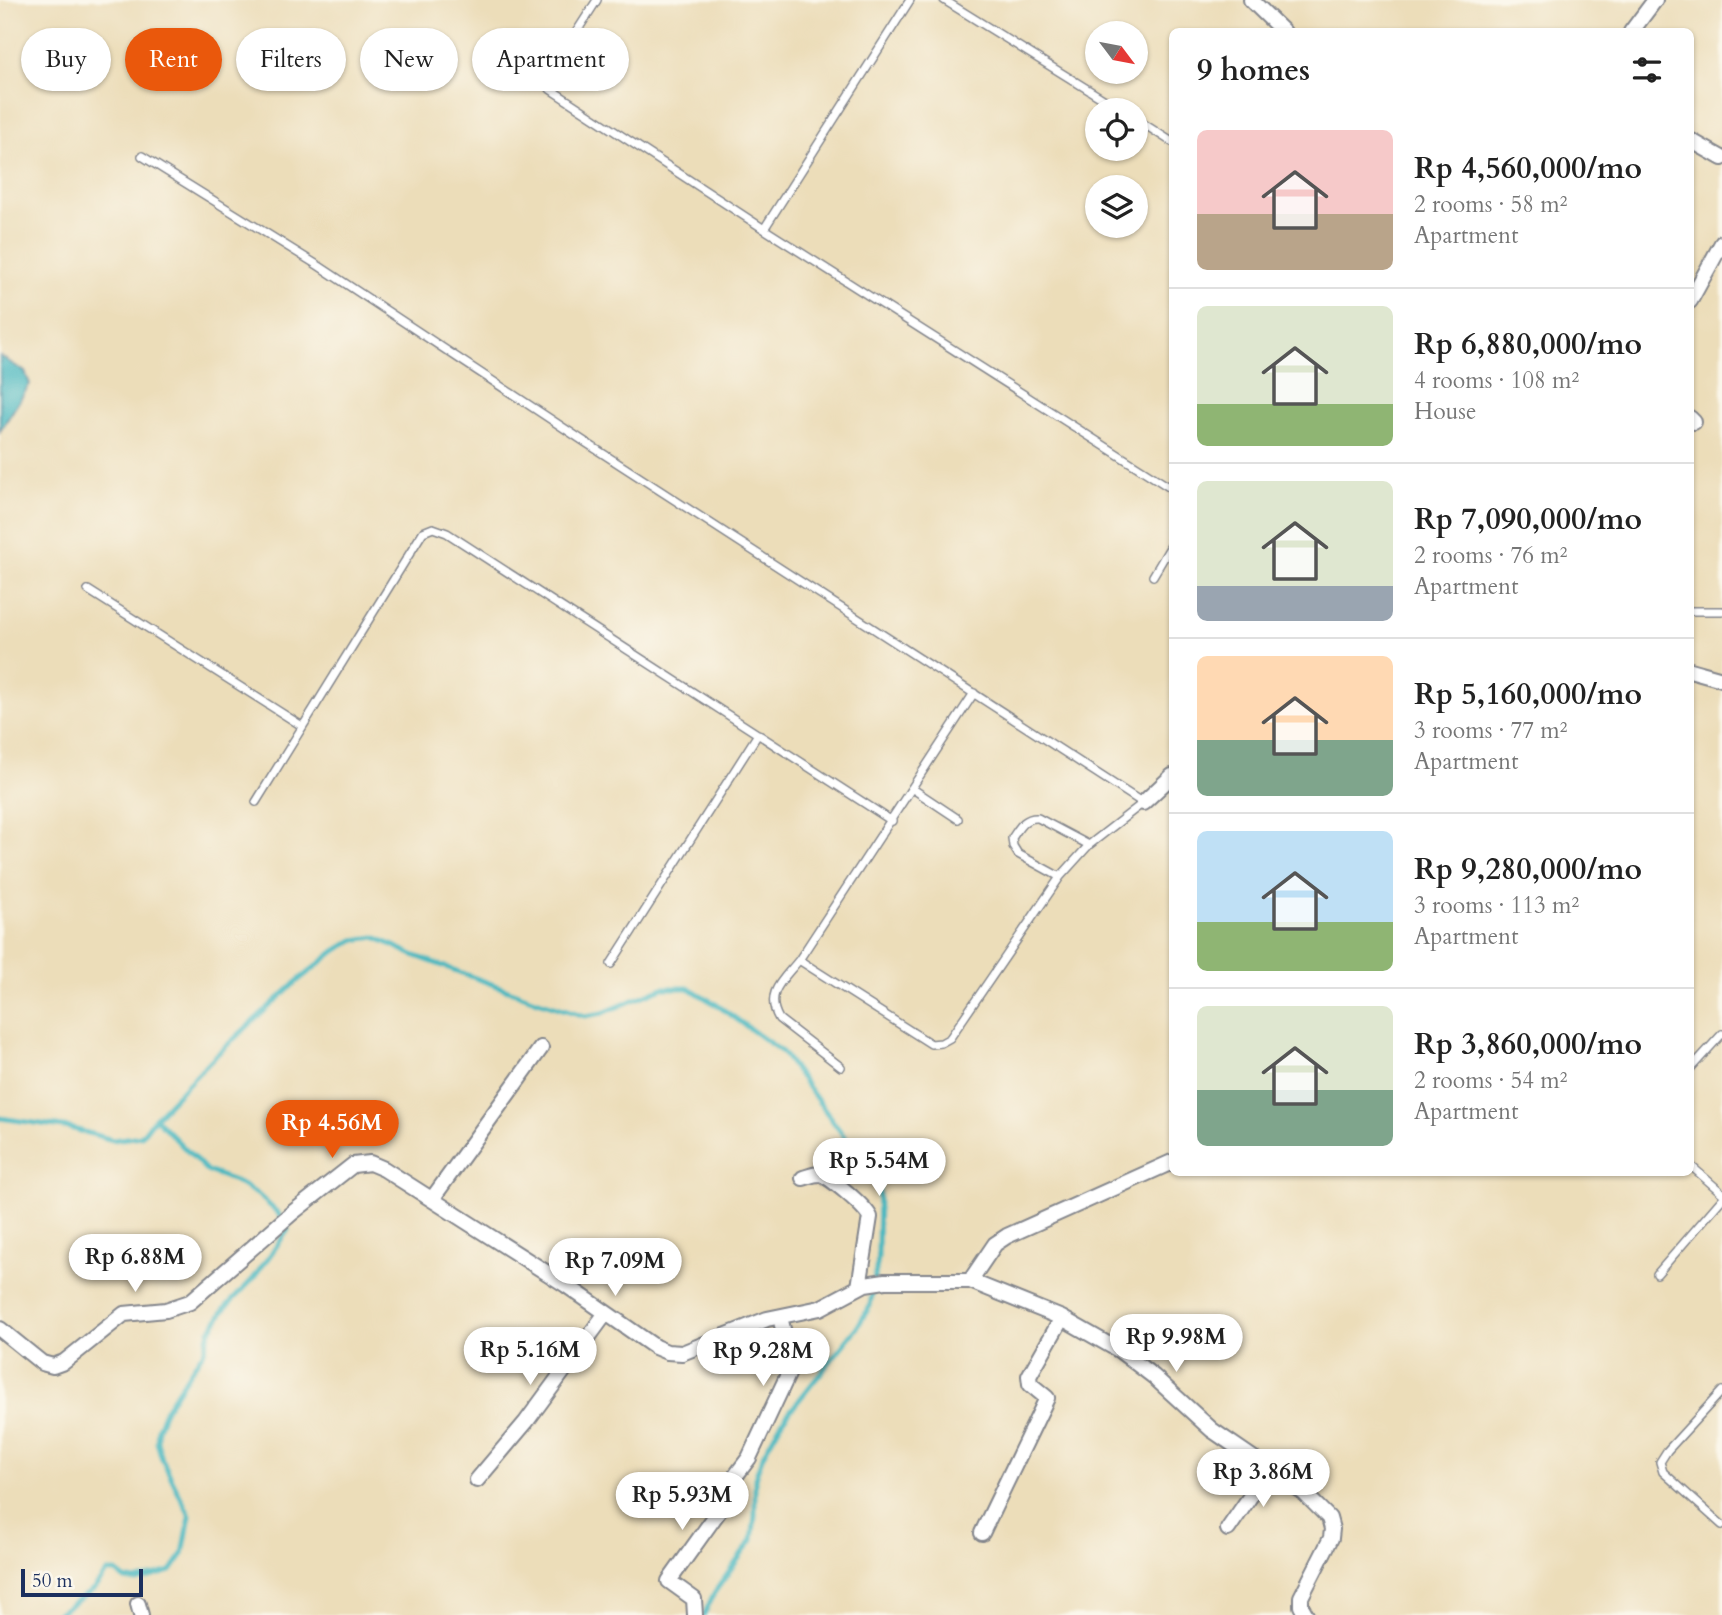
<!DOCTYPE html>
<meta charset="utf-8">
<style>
:root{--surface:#fff;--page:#f6f6f6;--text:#222;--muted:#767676;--line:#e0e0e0;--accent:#ea580c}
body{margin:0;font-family:Cardo,serif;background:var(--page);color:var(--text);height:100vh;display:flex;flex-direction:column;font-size:26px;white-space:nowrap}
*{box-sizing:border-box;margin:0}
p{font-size:23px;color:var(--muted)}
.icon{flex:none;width:38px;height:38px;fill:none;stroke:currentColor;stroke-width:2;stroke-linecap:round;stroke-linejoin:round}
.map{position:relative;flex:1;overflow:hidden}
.panel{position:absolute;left:1169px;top:28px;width:525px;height:1148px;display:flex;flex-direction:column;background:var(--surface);border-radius:10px;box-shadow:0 2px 5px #0004}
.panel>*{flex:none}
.guide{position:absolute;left:21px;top:28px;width:665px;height:63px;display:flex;gap:14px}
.needle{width:46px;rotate:122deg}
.fabs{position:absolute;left:1085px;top:21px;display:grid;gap:14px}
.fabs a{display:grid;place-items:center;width:63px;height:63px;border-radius:50%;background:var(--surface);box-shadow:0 2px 5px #0004;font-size:35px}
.scale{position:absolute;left:21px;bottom:18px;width:122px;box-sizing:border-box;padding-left:7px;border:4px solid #1b2f5e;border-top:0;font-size:19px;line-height:24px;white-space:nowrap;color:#1b2f5e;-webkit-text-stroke:5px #fbf7ec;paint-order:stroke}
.price{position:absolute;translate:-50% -60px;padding:0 16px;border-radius:24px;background:#fff;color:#222;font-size:23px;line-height:46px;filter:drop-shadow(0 2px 4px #0008)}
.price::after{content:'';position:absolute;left:50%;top:42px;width:21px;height:16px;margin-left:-10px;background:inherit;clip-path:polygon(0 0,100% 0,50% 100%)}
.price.active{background:var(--accent);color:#fff}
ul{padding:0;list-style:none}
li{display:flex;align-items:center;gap:21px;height:175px;padding:0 28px}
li+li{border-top:2px solid var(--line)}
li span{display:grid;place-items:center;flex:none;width:196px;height:140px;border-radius:10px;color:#555}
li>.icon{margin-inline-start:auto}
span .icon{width:84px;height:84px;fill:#fffc;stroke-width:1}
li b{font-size:30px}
h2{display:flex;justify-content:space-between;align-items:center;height:84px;padding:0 28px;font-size:30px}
.pill{padding:0 24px;border-radius:32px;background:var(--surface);box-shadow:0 2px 5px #0004;font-size:24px;line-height:63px}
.pill.active{background:var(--accent);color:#fff}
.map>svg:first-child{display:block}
</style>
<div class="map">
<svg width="1722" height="1615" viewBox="0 0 1722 1615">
<rect width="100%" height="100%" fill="#fbf7ec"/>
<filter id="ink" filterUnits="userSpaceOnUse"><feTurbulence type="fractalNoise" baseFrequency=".0143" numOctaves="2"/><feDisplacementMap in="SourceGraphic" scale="14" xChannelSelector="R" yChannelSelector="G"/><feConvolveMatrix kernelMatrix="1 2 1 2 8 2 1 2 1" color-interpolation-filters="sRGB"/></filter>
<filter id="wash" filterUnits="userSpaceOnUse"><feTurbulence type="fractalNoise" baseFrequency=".00686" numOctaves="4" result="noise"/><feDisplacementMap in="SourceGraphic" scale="28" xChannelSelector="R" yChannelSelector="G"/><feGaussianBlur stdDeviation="1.57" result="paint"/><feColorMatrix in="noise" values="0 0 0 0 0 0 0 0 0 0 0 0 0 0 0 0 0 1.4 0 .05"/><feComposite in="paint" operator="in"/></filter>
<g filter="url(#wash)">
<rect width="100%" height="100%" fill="#ecddb9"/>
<!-- water -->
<path fill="#49b8c0" stroke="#32748f" stroke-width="2" d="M0,356L25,372L30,384L0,431Z"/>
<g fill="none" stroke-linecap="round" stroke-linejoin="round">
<!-- stream -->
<path stroke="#49b8c0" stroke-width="5" d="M0,1118L70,1128L113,1140L141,1136L155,1118
M55,1615L93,1590L107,1572H116L125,1579L136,1581L171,1571L183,1554L190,1516L162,1459L157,1442L158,1428L166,1408L204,1351L210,1331L226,1307L253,1279L288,1230L278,1213L257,1194L235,1181L207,1171L155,1118L212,1059L295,983L335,951L354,940L375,937L413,955L535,1000L585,1016L603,1013L662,988H689L717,1005L782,1052L846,1139L874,1159L879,1181L878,1258L870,1306L856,1329L783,1420L763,1455L755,1478V1516L752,1540L714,1593L704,1615"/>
</g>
</g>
<g filter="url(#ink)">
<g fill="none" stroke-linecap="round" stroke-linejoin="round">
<!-- lane casing -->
<g stroke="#84868c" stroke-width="10">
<path id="lane" d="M597,0L550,73L548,80L550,89L764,229
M910,0L764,229L1172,489
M944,0L1121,110
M1136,119L1172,142
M142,156L319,266L585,442L1143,803L1089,845L1060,877L950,1038L941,1043L931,1044L799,960L974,693
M1153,576L1172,544
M88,590L302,726
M1690,611H1722
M913,789L958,819
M256,802L423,532L433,528L447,533L892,821
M1060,877L1018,854L1013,846L1012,838C1019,828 1024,817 1038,818L1089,845
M799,960C783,980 764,993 779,1019L841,1067
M611,964L758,734
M1690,1069L1722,1034
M1690,1165L1722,1193
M1657,1274L1722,1199
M1722,1391L1667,1451L1660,1462L1663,1472L1722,1525"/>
</g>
<!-- street casing -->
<g stroke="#84868c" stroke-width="18">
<path id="street" d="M1251,0L1284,32
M1631,32L1655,0
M1690,140L1722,158
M1690,301L1722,243
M1690,418L1694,422
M1690,670L1722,679
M1143,803L1172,776
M803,1178C807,1177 814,1174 819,1174C829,1175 865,1207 870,1217L859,1287
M432,1199L541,1048
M970,1281L995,1244L1007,1236L1172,1162
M0,1329L42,1363L53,1366L64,1362L124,1314L166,1310L190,1302L292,1213L353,1165L370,1163L384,1169L566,1285L655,1347L667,1352L682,1353L767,1319L820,1308L865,1284L885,1281H970L1062,1318L1120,1351L1153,1376L1212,1430L1304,1493L1329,1518L1332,1529L1331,1538L1301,1597V1606L1306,1615
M477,1480L526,1422L606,1313
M1228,1529L1269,1469
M982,1533L1047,1398L1030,1384L1029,1376L1062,1318
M138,1604L141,1615
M695,1615L694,1599L669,1581L719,1511L721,1504L718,1499L749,1458L792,1366L780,1317"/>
</g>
<!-- lane -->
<use href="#lane" stroke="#fff" stroke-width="7"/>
<!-- street -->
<use href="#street" stroke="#fff" stroke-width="14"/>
</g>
</g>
</svg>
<div class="fabs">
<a><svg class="needle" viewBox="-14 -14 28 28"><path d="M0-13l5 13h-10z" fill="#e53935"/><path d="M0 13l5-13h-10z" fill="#767676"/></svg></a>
<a><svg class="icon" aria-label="locate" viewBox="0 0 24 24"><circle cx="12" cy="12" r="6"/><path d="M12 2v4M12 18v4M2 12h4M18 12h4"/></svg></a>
<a><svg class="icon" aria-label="layers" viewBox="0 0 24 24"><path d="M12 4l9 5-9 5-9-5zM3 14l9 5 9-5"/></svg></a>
</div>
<div class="scale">50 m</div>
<b class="price active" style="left:332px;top:1160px">Rp 4.56M</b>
<b class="price" style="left:879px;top:1198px">Rp 5.54M</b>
<b class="price" style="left:135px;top:1294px">Rp 6.88M</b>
<b class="price" style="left:615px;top:1298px">Rp 7.09M</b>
<b class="price" style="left:1176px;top:1374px">Rp 9.98M</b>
<b class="price" style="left:530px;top:1387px">Rp 5.16M</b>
<b class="price" style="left:763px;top:1388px">Rp 9.28M</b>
<b class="price" style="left:1263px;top:1509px">Rp 3.86M</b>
<b class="price" style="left:682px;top:1532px">Rp 5.93M</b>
<div class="guide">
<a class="pill">Buy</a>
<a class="pill active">Rent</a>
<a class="pill">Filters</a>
<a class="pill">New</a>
<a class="pill">Apartment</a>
</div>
<section class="panel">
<h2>9 homes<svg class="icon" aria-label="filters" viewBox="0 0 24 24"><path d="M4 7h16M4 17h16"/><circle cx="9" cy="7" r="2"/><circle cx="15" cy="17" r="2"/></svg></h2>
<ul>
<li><span style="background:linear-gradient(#f6c9c9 60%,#b9a48a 0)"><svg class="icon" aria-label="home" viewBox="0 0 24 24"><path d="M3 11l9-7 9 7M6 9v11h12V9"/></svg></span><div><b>Rp 4,560,000/mo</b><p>2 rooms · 58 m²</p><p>Apartment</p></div></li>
<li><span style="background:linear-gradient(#dfe7d0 70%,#8fb573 0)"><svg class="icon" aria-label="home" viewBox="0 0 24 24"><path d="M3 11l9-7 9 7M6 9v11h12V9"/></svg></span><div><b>Rp 6,880,000/mo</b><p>4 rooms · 108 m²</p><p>House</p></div></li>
<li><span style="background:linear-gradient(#dfe7d0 75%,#9aa5b1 0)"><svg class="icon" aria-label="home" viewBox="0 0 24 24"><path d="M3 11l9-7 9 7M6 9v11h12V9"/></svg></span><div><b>Rp 7,090,000/mo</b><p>2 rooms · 76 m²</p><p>Apartment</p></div></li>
<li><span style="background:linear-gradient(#ffd9b3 60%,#7fa58c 0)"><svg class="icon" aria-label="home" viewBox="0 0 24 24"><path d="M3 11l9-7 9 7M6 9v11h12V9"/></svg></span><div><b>Rp 5,160,000/mo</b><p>3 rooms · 77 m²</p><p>Apartment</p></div></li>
<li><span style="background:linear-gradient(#bfe0f5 65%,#8fb573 0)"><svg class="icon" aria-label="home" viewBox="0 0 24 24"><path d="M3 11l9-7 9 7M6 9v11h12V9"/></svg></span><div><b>Rp 9,280,000/mo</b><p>3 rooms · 113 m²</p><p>Apartment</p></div></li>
<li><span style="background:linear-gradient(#dfe7d0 60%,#7fa58c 0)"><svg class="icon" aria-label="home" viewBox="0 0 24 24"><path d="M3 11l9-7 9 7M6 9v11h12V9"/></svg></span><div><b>Rp 3,860,000/mo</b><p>2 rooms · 54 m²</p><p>Apartment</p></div></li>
</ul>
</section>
</div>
